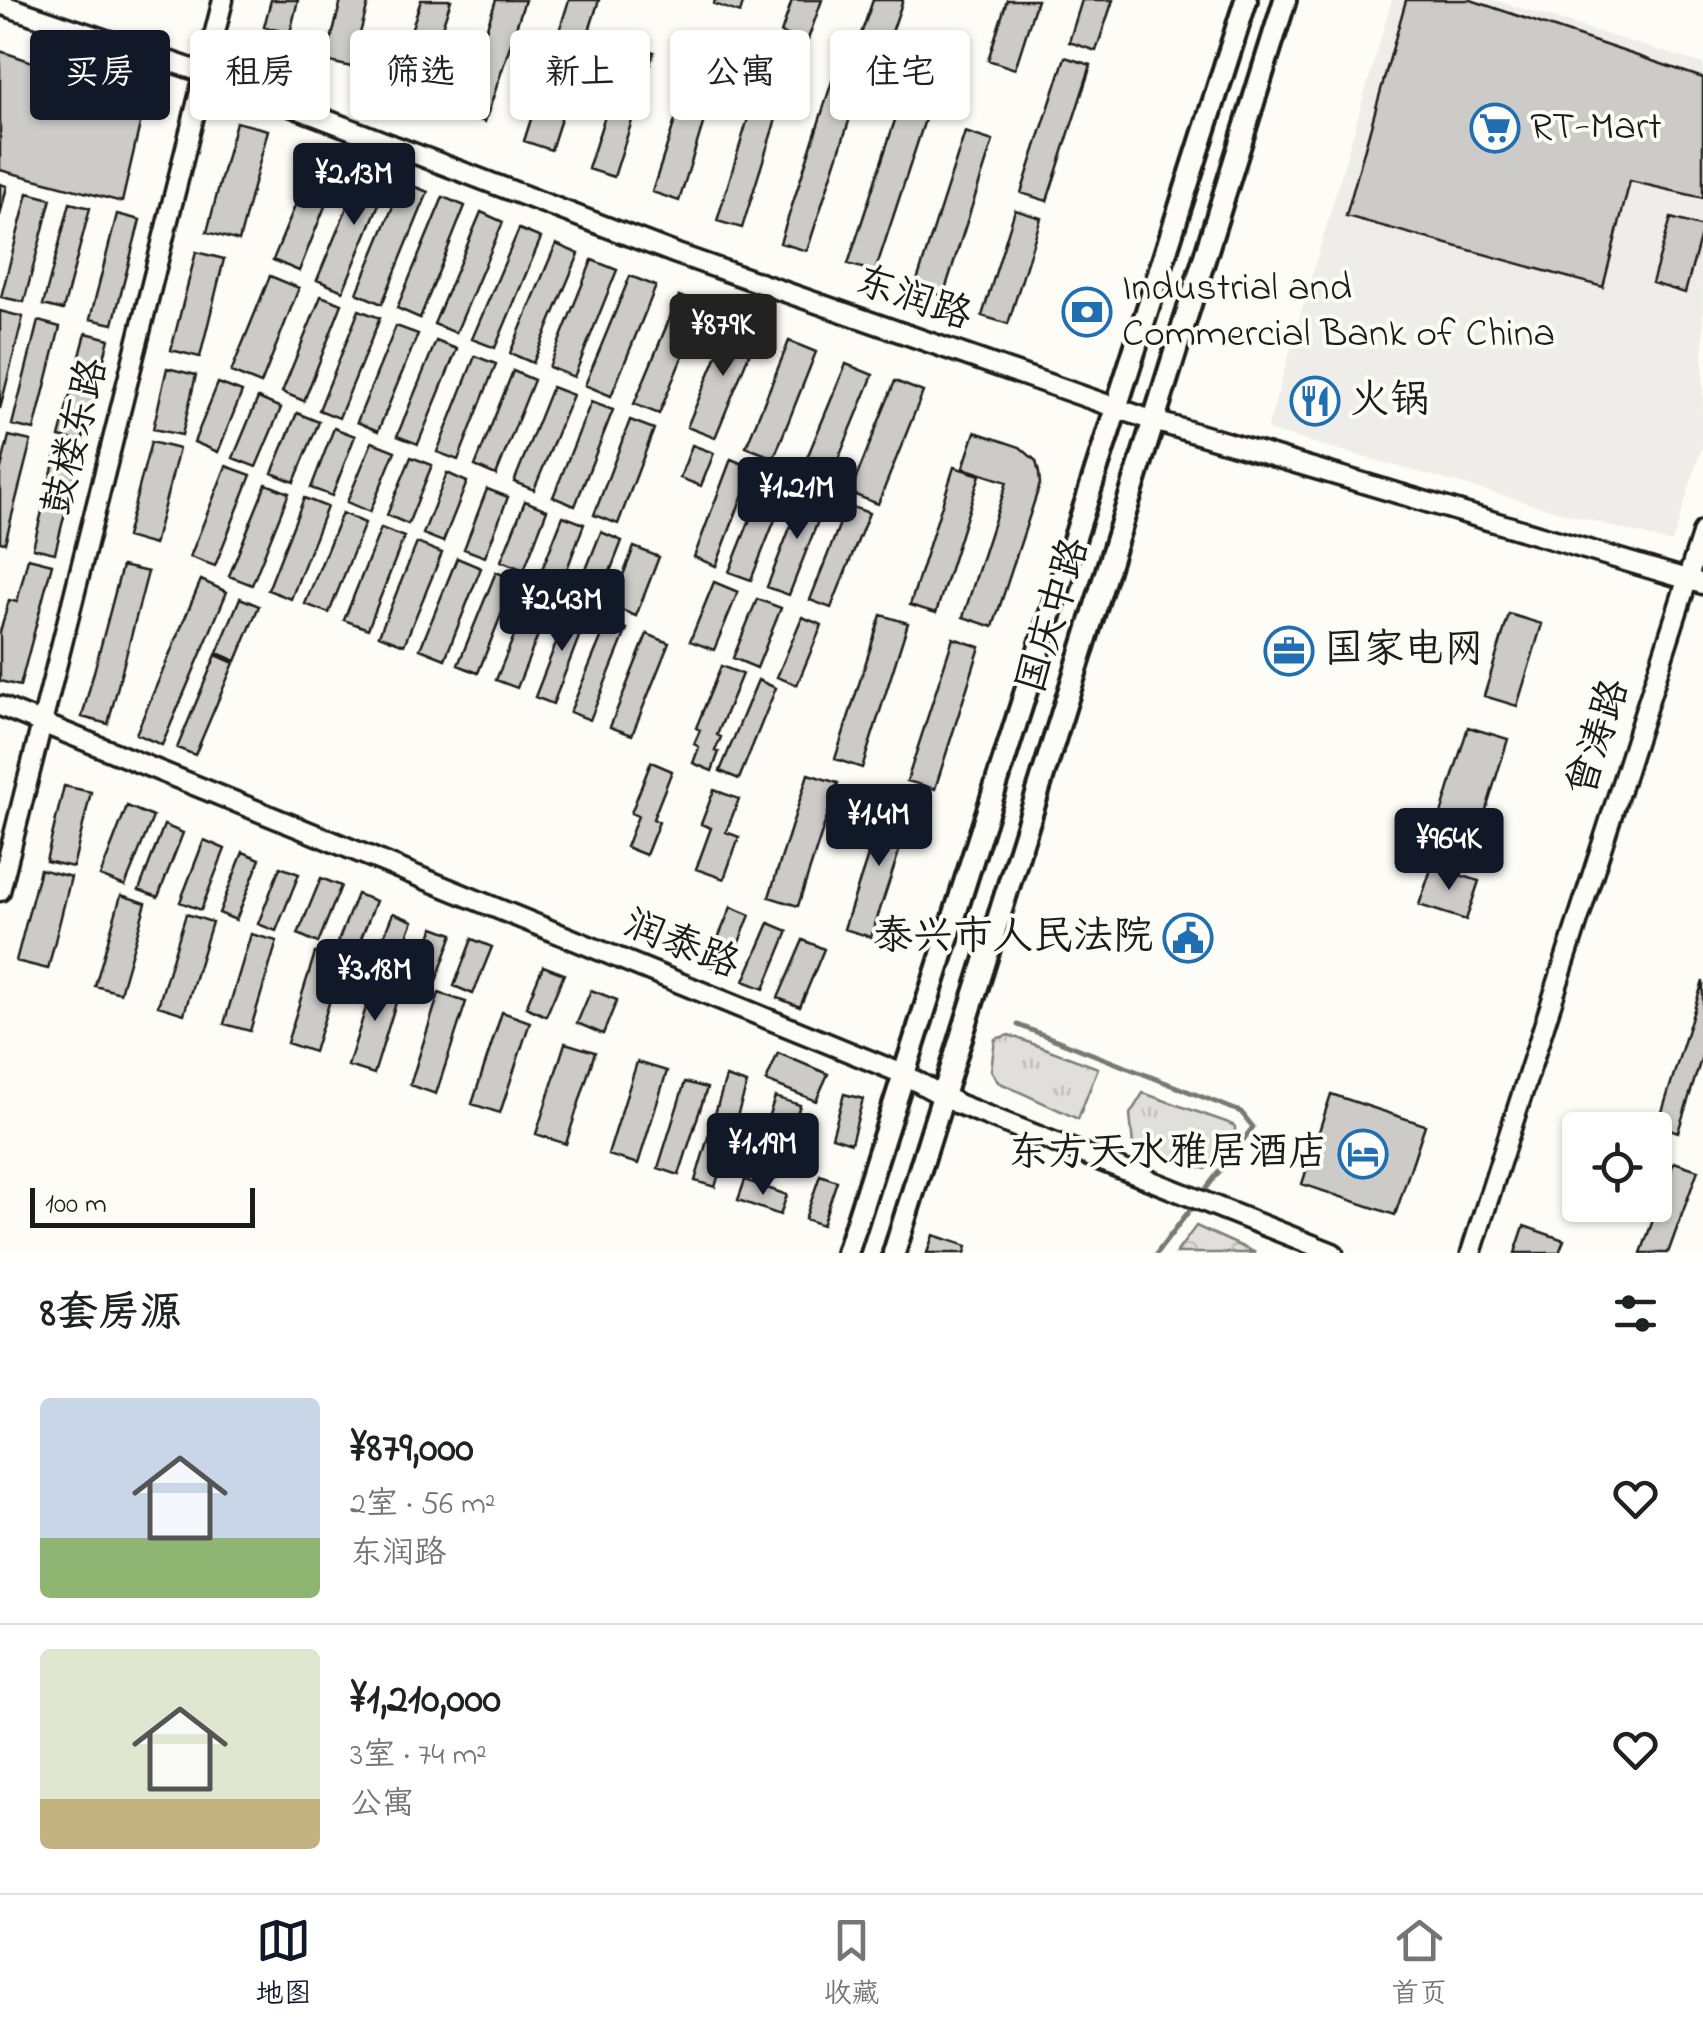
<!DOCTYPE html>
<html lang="zh">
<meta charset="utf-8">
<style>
:root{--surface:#fff;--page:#f2f2f2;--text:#202124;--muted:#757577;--line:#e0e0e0;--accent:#111827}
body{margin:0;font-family:"Indie Flower","LXGW WenKai TC",sans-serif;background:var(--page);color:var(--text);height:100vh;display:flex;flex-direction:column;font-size:38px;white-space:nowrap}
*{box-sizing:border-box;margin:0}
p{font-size:32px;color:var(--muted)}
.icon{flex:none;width:55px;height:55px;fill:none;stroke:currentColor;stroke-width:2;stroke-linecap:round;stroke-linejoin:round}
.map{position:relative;height:1253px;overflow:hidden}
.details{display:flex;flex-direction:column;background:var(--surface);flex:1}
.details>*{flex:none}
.banner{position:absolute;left:30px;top:30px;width:1000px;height:90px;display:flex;gap:20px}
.fabs{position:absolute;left:1562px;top:1112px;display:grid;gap:20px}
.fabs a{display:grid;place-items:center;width:110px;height:110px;border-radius:10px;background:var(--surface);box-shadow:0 2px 8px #0004;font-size:50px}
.scale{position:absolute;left:30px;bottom:25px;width:225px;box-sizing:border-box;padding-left:10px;border:5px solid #1c1c1c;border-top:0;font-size:28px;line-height:35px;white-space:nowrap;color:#1c1c1c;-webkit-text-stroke:8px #fdfcf7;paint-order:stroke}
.price{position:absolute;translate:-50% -85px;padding:0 22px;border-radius:10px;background:var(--accent);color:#fff;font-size:32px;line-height:65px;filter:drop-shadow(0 2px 5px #0008)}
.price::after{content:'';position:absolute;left:50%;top:60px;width:30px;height:22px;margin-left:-15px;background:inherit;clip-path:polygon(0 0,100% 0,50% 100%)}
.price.selected{background:#222;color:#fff}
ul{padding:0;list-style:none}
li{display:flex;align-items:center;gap:30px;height:250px;padding:0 40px}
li+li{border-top:2px solid var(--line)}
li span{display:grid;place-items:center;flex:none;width:280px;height:200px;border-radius:10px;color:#555}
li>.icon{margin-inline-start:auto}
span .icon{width:120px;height:120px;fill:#fffc;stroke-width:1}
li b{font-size:42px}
h2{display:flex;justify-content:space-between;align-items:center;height:120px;padding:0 40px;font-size:42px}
.tag{padding:0 35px;border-radius:10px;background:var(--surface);box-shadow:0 2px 8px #0004;font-size:35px;line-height:90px}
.tag.selected{background:var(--accent);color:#fff}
.menu{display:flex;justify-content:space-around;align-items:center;height:140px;border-top:2px solid var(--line);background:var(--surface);font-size:28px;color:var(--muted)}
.menu a{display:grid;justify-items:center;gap:5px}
.menu .selected{color:var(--accent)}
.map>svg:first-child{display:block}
</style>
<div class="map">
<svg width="1703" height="1253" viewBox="0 0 1703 1253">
<defs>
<pattern id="grass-tufts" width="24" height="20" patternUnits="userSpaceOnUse" patternTransform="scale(2.5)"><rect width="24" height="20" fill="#e0dfdb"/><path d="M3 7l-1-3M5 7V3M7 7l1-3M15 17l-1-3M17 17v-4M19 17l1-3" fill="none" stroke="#c0bfbb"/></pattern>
<pattern id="park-crowns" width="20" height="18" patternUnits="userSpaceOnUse" patternTransform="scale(2.5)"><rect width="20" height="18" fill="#e0dfdb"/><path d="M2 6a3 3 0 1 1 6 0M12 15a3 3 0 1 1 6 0" fill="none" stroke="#c0bfbb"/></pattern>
</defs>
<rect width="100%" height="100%" fill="#fdfcf7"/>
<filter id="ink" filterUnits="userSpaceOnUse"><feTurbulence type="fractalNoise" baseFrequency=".01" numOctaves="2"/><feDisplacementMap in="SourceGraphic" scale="20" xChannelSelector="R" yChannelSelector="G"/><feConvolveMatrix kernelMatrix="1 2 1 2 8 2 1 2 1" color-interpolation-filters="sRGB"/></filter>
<g filter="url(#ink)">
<!-- built -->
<path fill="#eeede9" d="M1392,0H1494L1703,64V444L1672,543L1267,430Z"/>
<!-- grass -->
<path fill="url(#grass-tufts)" stroke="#7e7e7c" stroke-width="2.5" d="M1009,1035L1098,1068L1078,1119L998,1082L991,1070L995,1039Z
M1143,1093L1226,1122L1235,1126V1134L1206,1169L1133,1145L1130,1114Z"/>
<!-- park -->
<path fill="url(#park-crowns)" stroke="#7e7e7c" stroke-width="2.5" d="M1196,1226L1256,1253H1176Z"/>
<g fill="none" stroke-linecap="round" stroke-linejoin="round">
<!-- stream -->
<path stroke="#797876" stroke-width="5" d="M1018,1025L1241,1112L1253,1127L1157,1253"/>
</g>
<!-- building -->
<path fill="#cccbc8" stroke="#1c1c1c" stroke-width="2.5" d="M271,0H298L290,33L264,27Z
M341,0H369L351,67L326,61Z
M421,0H451L420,95L393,86Z
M496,0H525L485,122L458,114Z
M569,0H599L551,150L524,141Z
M715,0H744L740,13L714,4Z
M792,0H822L807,42L781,33Z
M873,0H903L888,44L861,34Z
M1007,0H1037L1015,69L988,60Z
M1082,0H1113L1096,51L1069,42Z
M1406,0H1471L1703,78V198L1630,181L1603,287L1346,216Z
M628,43L654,52L614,177L588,169Z
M0,51L119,91L131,103L140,124L122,202L0,170Z
M1065,57L1091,65L1047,201L1021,193Z
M695,58L721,66L679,201L652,192Z
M913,65L940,74L875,272L848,264Z
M834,75L861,84L807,251L780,243Z
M759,82L785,90L742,228L717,221Z
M236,122L268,130L239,241L207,232Z
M965,132L993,141L943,296L915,287Z
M318,149L344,159L299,271L273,260Z
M364,166L390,177L343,291L317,280Z
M403,182L428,192L382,304L357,293Z
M0,184L7,186L0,216Z
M28,193L51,199L24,302L1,297Z
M443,197L465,206L420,318L397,308Z
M70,203L90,208L63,310L43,305Z
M1015,210L1041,218L1008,324L982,316Z
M481,212L503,222L456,333L434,324Z
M117,214L140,220L113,324L90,319Z
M1671,218L1703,227L1685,293L1652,283Z
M519,229L541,238L495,348L472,339Z
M556,244L579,254L533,363L510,353Z
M196,252L224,259L200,357L171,350Z
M592,260L617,270L574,377L549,367Z
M270,276L299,288L261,384L231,372Z
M630,276L656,286L611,396L585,385Z
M321,296L342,304L304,401L282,392Z
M679,296L703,306L659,414L634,404Z
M359,310L380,318L339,418L319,410Z
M0,311L23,317L0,409Z
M732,319L759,330L715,438L687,427Z
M38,321L60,327L34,430L12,425Z
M396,326L418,334L378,431L357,422Z
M86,333L109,339L82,442L59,437Z
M436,341L457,349L418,444L397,436Z
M789,341L816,352L774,458L746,447Z
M475,356L496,364L458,460L437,452Z
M846,364L873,375L828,484L801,472Z
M167,368L196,375L182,435L153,429Z
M513,371L534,380L496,475L475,466Z
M895,381L923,392L878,504L850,493Z
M218,383L242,392L218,452L194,442Z
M552,387L573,395L534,490L514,482Z
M258,398L281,408L256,467L233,458Z
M591,402L613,410L575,506L553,497Z
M297,413L319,422L294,482L272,473Z
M630,420L654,429L618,524L594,515Z
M334,428L355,436L332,496L311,488Z
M975,432L1020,447L1036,461L1039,473L1040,484L993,627L963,617L1007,482L963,468Z
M9,436L31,441L5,543L0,542V472Z
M151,442L179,449L154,545L126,537Z
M372,442L395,451L370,512L347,502Z
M692,445L714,453L701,486L680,478Z
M58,446L80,452L55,553L33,548Z
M411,457L432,465L408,524L387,515Z
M731,459L753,468L716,566L694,557Z
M226,466L251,475L215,566L190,557Z
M954,467L980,475L936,613L910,605Z
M447,473L467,482L443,542L423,534Z
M768,474L790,482L751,580L729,572Z
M266,484L289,493L252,585L229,576Z
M487,489L508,497L485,557L464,549Z
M805,489L827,498L789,595L767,587Z
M304,498L327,507L291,599L268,590Z
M525,501L547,510L524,570L501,561Z
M847,505L869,513L831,608L810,600Z
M342,513L365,523L329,613L305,604Z
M563,516L584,524L561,585L539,577Z
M381,528L404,537L368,629L344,620Z
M601,532L622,541L599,600L577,592Z
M417,543L442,553L404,645L379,635Z
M634,547L659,557L636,616L611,606Z
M28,558L52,564L20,686L0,681V632L9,600L17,602Z
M457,558L481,568L445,659L420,649Z
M122,566L148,572L108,724L82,717Z
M496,572L515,580L478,673L458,665Z
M201,580L227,592L162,745L136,734Z
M714,582L738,592L714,650L690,641Z
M534,587L554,595L517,688L496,680Z
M240,598L259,606L236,661L217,653Z
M757,599L781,608L757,668L733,658Z
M571,604L589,611L553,704L535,697Z
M1509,614L1542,624L1517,706L1484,696Z
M881,615L908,623L862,768L835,759Z
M802,617L822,625L797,685L777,677Z
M608,621L627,629L590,720L570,712Z
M647,634L669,643L632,735L610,727Z
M953,638L980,647L935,789L907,781Z
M216,655L234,663L195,755L177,748Z
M721,666L742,674L717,735L721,737L715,751L719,752L712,771L693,763L699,747L694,744L700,730L696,728Z
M758,680L776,688L739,779L720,771Z
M1468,727L1508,739L1472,855L1432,843Z
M651,762L672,771L653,819L659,822L646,855L626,847L638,816L631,813Z
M808,774L838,783L798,906L769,897Z
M64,786L91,792L73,867L46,861Z
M714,790L739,799L726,832L739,837L724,879L696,869L711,828L701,824Z
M886,800L913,809L871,937L844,929Z
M127,806L153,817L125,886L100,876Z
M164,825L183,833L158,897L139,890Z
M204,840L225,849L201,910L180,902Z
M243,852L260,859L236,920L219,913Z
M1432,866L1479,881L1466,920L1419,905Z
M280,867L299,874L276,931L258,924Z
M40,869L71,877L48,969L16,961Z
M321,878L341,886L318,943L298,934Z
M357,894L376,901L354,956L335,949Z
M121,895L146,903L120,993L95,986Z
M731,907L750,915L727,972L707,965Z
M393,913L413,921L395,967L375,959Z
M186,914L212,922L184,1014L158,1006Z
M769,923L788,931L764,989L744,981Z
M434,927L453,934L436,981L416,973Z
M251,934L277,941L250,1031L224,1024Z
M472,939L492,947L473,994L454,986Z
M803,940L824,949L800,1007L778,998Z
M315,953L342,961L314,1052L287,1043Z
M543,966L564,974L546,1016L526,1007Z
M376,975L402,983L374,1074L348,1066Z
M1703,981V1053L1678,1132L1658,1125Z
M591,990L617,1000L603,1034L577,1023Z
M439,993L466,1002L436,1094L410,1085Z
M502,1012L530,1022L500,1113L472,1104Z
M565,1043L595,1052L566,1144L536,1134Z
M778,1053L828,1074L816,1101L766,1081Z
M637,1062L667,1071L638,1164L608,1155Z
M726,1077L747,1084L715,1187L695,1181Z
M685,1082L707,1088L679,1175L658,1168Z
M844,1094L863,1099L851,1143L832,1137Z
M1331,1094L1425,1125L1395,1215L1302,1184Z
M775,1097L800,1105L776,1179L751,1171L761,1141L751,1138L755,1127L764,1130Z
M1674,1162L1698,1170L1668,1253H1641Z
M820,1175L837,1181L822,1225L805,1219Z
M745,1180L787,1195L780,1215L738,1200Z
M1524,1226L1564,1240L1559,1253H1515Z
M933,1235L967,1246L965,1253H927Z"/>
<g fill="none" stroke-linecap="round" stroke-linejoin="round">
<!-- tertiary casing -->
<g stroke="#1c1c1c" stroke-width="25">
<path id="tertiary" d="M0,4L204,73L677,254L1151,420L1703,584
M0,706L903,1074L958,1104L1333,1253
M0,891L223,0
M1471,1253L1703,531"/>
</g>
<!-- secondary casing -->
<g stroke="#1c1c1c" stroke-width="28">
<path id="secondary" d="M847,1253L1246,0
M894,1253L1285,0"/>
</g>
<!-- tertiary -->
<use href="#tertiary" stroke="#fdfcf7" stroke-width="18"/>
<!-- secondary -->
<use href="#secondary" stroke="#fdfcf7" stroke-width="20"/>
</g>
</g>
<!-- icons -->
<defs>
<g id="supermarket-ring" transform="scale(2.5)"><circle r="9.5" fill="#fdfcf7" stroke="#1f6fb2" stroke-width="1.5"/><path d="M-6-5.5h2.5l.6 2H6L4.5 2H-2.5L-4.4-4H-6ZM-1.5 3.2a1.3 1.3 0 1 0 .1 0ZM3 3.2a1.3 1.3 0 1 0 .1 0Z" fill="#1f6fb2"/></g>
<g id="bank-ring" transform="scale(2.5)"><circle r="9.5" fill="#fdfcf7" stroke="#1f6fb2" stroke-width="1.5"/><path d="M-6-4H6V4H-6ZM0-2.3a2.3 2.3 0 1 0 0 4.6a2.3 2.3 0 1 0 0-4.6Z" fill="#1f6fb2"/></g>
<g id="restaurant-ring" transform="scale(2.5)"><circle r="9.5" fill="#fdfcf7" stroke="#1f6fb2" stroke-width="1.5"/><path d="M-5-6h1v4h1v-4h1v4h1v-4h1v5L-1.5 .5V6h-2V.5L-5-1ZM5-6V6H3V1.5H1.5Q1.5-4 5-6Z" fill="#1f6fb2"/></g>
<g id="office-ring" transform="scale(2.5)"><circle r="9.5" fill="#fdfcf7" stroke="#1f6fb2" stroke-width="1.5"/><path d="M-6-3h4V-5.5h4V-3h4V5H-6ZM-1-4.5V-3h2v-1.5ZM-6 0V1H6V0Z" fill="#1f6fb2"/></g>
<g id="civic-ring" transform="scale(2.5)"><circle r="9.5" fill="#fdfcf7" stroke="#1f6fb2" stroke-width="1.5"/><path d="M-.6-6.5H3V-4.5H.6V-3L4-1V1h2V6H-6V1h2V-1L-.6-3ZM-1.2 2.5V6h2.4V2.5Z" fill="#1f6fb2"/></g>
<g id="hotel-ring" transform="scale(2.5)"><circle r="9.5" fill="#fdfcf7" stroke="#1f6fb2" stroke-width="1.5"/><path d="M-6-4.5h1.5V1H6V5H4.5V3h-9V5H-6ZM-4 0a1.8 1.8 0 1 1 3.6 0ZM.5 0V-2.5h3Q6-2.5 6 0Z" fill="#1f6fb2"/></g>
</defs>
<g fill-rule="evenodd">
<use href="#supermarket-ring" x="1495" y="128"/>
<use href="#bank-ring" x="1087" y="312"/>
<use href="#restaurant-ring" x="1315" y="401"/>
<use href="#office-ring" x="1289" y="651"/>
<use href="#civic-ring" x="1188" y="938"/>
<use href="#hotel-ring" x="1363" y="1154"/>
</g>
<g text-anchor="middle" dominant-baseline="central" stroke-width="8" stroke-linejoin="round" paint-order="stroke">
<!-- poi labels -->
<g font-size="40" fill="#1c1c1c" stroke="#fdfcf7" text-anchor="start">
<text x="1530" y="128">RT-Mart</text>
<text x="1122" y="289">Industrial and<tspan x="1122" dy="46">Commercial Bank of China</tspan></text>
<text x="1350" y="401">火锅</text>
<text x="1324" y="651">国家电网</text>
<text x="1153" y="938" text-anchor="end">泰兴市人民法院</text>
<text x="1328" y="1154" text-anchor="end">东方天水雅居酒店</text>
</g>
<!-- street labels -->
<g font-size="40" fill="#1c1c1c" stroke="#fdfcf7">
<text transform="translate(913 300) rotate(19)">东润路</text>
<text transform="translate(77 437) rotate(-76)">鼓楼东路</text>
<text transform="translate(1055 616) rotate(-73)">国庆中路</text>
<text transform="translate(1600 738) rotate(-72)">曾涛路</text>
<text transform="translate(681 946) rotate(22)">润泰路</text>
</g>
</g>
</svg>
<div class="fabs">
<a><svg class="icon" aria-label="locate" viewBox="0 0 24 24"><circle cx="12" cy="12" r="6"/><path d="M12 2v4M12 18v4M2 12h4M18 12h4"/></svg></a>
</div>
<div class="scale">100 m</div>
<b class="price" style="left:354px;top:228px">¥2.13M</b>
<b class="price selected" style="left:723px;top:379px">¥879K</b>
<b class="price" style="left:797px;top:542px">¥1.21M</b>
<b class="price" style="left:562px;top:654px">¥2.43M</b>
<b class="price" style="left:879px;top:869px">¥1.4M</b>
<b class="price" style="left:1449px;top:893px">¥964K</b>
<b class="price" style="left:375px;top:1024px">¥3.18M</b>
<b class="price" style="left:763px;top:1198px">¥1.19M</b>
<div class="banner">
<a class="tag selected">买房</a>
<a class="tag">租房</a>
<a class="tag">筛选</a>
<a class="tag">新上</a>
<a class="tag">公寓</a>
<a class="tag">住宅</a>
</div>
</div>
<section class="details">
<h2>8套房源<svg class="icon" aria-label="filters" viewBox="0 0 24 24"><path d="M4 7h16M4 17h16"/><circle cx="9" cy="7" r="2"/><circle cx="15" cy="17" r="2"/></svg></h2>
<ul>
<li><span style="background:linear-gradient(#c9d6e8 70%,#8fb573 0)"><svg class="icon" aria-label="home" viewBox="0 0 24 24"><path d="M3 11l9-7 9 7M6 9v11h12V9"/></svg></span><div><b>¥879,000</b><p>2室 · 56 m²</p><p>东润路</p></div><svg class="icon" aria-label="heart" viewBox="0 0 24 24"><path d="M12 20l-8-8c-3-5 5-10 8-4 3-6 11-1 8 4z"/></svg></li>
<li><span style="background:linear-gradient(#dfe7d0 75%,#c2b280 0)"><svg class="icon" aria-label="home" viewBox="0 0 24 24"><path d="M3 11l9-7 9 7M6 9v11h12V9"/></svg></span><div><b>¥1,210,000</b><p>3室 · 74 m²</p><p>公寓</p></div><svg class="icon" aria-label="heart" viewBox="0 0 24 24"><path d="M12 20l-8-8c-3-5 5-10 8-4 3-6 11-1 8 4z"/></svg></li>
</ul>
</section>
<nav class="menu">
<a class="selected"><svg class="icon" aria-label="map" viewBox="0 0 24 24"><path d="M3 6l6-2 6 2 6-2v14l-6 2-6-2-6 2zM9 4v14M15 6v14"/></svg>地图</a>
<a><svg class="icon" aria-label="saved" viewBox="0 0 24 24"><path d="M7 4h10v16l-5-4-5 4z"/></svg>收藏</a>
<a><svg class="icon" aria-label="home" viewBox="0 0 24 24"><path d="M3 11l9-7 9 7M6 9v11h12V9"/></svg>首页</a>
</nav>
